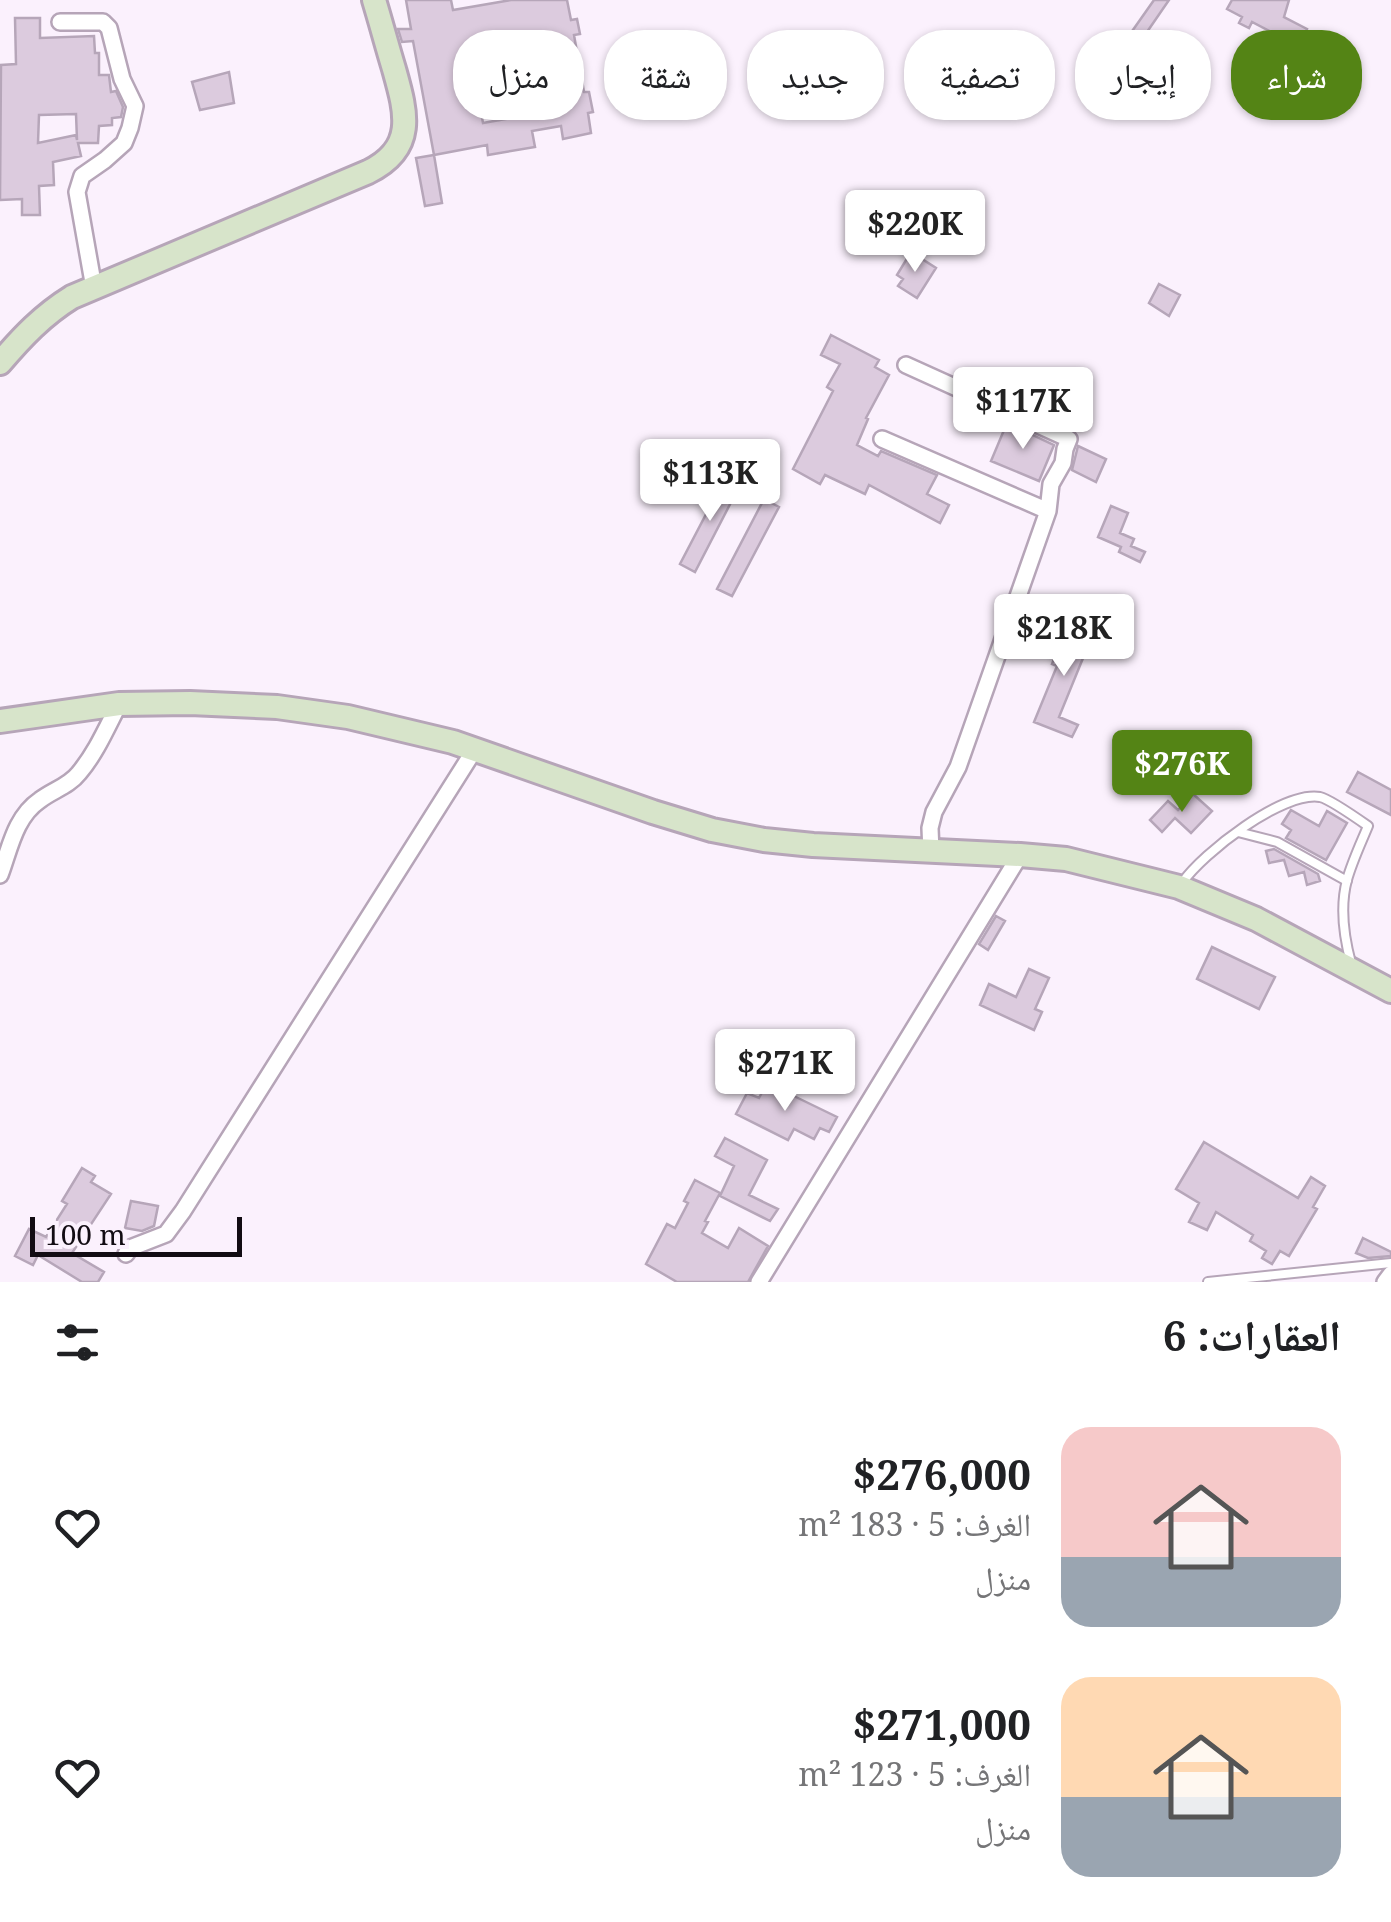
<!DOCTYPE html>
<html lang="ar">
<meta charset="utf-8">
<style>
:root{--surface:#fff;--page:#f2f2f2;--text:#202124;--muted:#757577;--accent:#548415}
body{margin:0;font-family:"Noto Serif","Noto Naskh Arabic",serif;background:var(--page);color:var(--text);direction:rtl;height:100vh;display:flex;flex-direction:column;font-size:38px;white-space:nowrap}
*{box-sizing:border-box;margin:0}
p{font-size:32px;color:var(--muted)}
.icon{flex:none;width:55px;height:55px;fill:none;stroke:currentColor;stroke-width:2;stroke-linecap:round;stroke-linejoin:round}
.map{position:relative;height:1282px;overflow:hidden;direction:ltr}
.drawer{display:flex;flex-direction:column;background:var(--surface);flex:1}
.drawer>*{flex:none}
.top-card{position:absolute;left:30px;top:30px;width:1332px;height:90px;direction:rtl;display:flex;gap:20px}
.scale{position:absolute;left:30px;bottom:25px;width:212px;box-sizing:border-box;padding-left:10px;border:5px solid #120c13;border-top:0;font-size:28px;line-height:35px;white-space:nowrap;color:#120c13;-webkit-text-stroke:8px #fbf1fd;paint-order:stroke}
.price{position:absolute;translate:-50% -85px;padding:0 22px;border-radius:10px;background:#fff;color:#222;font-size:32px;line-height:65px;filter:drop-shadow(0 2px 5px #0008)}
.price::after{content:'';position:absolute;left:50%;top:60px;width:30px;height:22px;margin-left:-15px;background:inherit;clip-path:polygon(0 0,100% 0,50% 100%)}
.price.selected{background:var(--accent);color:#fff}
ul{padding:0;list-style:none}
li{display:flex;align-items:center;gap:30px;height:250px;padding:0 50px}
li span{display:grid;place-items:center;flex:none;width:280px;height:200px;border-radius:30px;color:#555}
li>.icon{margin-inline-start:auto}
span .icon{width:120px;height:120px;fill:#fffc;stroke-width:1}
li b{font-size:42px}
h2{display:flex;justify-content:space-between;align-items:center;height:120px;padding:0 50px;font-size:42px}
.pill{padding:0 35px;border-radius:40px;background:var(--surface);box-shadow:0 2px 8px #0004;font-size:35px;line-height:90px}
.pill.selected{background:var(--accent);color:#fff}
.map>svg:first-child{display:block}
</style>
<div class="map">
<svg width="1391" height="1282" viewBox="0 0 1391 1282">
<rect width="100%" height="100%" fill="#fbf1fd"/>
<!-- building -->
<path fill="#dccbde" stroke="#b6a6b9" stroke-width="2.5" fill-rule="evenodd" d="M406,0H451L453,10L511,0H567L571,20L577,19L580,34L574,35L584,92H589L593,112L588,113L591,133L563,139L561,126L532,131L535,147L488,155L487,145L434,155L413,41L402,42L398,29H411ZM521,44L533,114L483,123L470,53Z
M1154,0H1169L1147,32L1162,42L1154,55L1128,37Z
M1232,0H1289L1284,17L1307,29L1306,31L1326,44L1318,56L1252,22L1249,28L1239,23L1242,17L1227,9Z
M15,18H40V38L94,36L95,53H99V75H109L111,92L116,91L123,107L121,117L112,118V125L99,126L98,143H78L81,156L53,162L54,185L39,186L40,215H22V199L0,200L1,65L16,64ZM76,114L77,140L76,135L38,143L39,115Z
M229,72L234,103L200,110L192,82Z
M434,155L442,203L425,206L416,158Z
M911,252L936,268L917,298L898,286L903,279L897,275Z
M1159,284L1180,295L1169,316L1149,303Z
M831,335L879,360L875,367L889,375L866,418L868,419L857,445L878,456L881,451L937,475L927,494L949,505L940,523L869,485L865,494L825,475L820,484L793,469L833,391L827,387L840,364L821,355Z
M1007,423L1054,445L1039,481L991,461Z
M1078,446L1106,459L1096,482L1072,470Z
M726,476L741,483L695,572L680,564Z
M764,499L779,507L732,596L717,589Z
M1111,506L1128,513L1120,533L1134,539L1131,546L1145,552L1140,562L1119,552L1121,547L1098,537Z
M1069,620L1087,627L1085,634L1092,636L1059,717L1078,725L1072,737L1034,722L1057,666L1052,664Z
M1358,772L1391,790V815L1347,792Z
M1193,794L1212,811L1191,833L1175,818L1162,832L1150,820L1168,801L1178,810Z
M1291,810L1319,826L1327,811L1347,823L1326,860L1286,838L1291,830L1282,824Z
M1274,849L1318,874L1320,881L1307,885L1304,872L1289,876L1284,860L1269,863L1266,851Z
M996,916L1005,921L988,950L979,944Z
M1212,947L1275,977L1259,1009L1197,979Z
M1029,969L1049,978L1035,1009L1042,1012L1034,1030L980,1005L989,984L1016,997Z
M767,1083L837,1117L829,1132L820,1128L814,1139L794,1129L788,1140L736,1114L747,1093L759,1098Z
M725,1138L767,1160L749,1195L778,1209L770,1221L720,1196L734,1166L715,1156Z
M1204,1142L1298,1198L1311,1177L1325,1186L1313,1207L1317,1209L1289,1256L1280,1251L1272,1264L1262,1258L1266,1251L1250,1241L1253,1235L1216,1212L1207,1230L1189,1222L1199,1203L1176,1189Z
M82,1168L95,1176L91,1182L111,1194L72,1253L104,1272L98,1282H82L38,1255L33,1265L15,1256L29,1229L46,1237L67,1204L62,1201Z
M695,1180L720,1193L705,1221L708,1222L702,1233L728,1248L739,1228L768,1246L748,1282H677L646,1264L667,1224L675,1228L688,1203L684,1201Z
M131,1201L158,1206L154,1226L142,1231L125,1228Z
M1363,1238L1391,1252V1256L1368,1258L1356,1253Z"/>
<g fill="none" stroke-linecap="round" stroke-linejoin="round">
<!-- lane casing -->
<g stroke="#b6a5b8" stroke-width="12">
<path id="lane" d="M1238,832L1277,842L1347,881
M1182,883C1203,853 1282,791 1320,797C1329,799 1358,819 1368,826C1361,843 1352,862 1347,880C1340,906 1344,937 1351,963
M1208,1282L1391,1263"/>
</g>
<!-- street casing -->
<g stroke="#b6a5b8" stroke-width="20">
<path id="street" d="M60,22H103L109,28L122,79L135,106L130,128L124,143L105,160L82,176L77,192L94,288
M906,365L1069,439L1065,449L1063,463L1051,484L1048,511
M882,439L1048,511L958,767L934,812L930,828L931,852
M0,875C10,848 15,817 40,800C53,790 69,786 79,773C96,753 107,727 119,704
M126,1254L130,1248L166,1234L183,1211L475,749
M759,1282L1020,855
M1385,1282L1391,1274"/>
</g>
<!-- secondary casing -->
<g stroke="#b6a5b8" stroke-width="28">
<path id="secondary" d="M0,363C22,337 43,315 72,297L368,172C417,148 406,112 394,69C387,46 381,23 374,0
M0,721L119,704L190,703L277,707L348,717L453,742L653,812L712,830L764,840L813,845L1020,855L1066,859L1179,887L1256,919L1391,991"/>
</g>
<!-- lane -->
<use href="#lane" stroke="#fff" stroke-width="8"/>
<!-- street -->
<use href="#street" stroke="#fff" stroke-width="15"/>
<!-- secondary -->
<use href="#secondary" stroke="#d7e4ca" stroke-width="22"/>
</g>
</svg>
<div class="scale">100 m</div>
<b class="price" style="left:915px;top:275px">$220K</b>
<b class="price" style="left:1023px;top:452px">$117K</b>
<b class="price" style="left:710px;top:524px">$113K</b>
<b class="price" style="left:1064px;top:679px">$218K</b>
<b class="price selected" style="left:1182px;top:815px">$276K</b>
<b class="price" style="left:785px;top:1114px">$271K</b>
<div class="top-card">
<a class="pill selected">شراء</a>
<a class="pill">إيجار</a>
<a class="pill">تصفية</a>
<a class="pill">جديد</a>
<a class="pill">شقة</a>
<a class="pill">منزل</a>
</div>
</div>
<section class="drawer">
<h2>العقارات: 6<svg class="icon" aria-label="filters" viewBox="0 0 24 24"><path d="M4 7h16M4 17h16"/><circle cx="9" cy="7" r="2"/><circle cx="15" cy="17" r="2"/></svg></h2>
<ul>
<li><span style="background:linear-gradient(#f6c9c9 65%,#9aa5b1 0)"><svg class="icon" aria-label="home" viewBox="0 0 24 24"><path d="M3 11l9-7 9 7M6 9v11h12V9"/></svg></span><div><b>$276,000</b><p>الغرف: 5 · 183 m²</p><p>منزل</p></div><svg class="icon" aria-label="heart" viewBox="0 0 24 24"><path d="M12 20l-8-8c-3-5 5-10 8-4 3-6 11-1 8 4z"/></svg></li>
<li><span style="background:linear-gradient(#ffd9b3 60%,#9aa5b1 0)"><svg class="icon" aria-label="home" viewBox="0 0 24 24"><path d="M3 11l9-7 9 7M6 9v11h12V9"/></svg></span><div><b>$271,000</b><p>الغرف: 5 · 123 m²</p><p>منزل</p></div><svg class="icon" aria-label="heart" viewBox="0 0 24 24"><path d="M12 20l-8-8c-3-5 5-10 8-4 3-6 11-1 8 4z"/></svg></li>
</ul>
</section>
